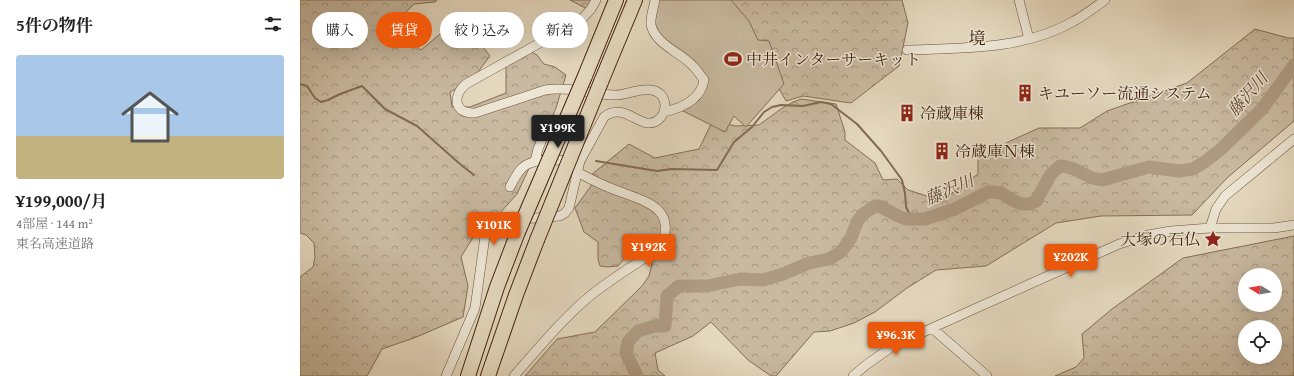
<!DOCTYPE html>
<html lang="ja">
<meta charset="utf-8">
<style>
:root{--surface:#fff;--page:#f2f2f2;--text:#222;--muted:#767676;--accent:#ea580c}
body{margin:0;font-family:"Gentium Book Plus","Noto Serif JP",serif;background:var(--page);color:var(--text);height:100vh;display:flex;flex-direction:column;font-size:15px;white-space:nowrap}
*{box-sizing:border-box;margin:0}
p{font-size:13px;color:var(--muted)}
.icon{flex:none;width:22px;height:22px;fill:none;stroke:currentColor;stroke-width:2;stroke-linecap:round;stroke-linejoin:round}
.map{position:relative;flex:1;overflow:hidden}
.drawer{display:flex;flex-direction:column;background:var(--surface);width:300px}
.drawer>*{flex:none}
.guide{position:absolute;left:12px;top:12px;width:380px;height:36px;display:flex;gap:8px}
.needle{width:26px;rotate:281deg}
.fabs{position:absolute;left:938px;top:268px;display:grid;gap:8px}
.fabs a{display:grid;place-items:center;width:44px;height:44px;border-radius:50%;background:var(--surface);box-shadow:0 4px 16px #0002;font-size:20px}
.price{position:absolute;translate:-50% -34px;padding:0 9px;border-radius:4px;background:var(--accent);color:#fff;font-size:13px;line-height:26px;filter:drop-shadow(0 1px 2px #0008)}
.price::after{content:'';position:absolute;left:50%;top:24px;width:12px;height:9px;margin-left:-6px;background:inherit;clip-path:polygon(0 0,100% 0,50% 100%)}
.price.on{background:#222;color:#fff}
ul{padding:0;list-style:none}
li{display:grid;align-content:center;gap:8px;height:212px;padding:0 16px}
li span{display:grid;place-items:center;height:124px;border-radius:4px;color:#555}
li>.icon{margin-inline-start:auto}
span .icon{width:72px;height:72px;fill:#fffc;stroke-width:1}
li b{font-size:17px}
h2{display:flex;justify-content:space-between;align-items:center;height:48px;padding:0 16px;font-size:17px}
.pill{padding:0 14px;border-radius:18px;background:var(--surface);box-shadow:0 4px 16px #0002;font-size:14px;line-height:36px}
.pill.on{background:var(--accent);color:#fff}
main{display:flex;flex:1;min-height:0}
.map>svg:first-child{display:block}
</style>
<main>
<section class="drawer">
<h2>5件の物件<svg class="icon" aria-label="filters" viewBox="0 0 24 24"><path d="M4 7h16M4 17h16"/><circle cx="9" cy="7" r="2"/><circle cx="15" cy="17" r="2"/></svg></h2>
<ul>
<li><span style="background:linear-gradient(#a9c7e8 65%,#c2b280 0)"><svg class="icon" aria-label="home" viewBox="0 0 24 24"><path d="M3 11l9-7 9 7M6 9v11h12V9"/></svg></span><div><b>¥199,000/月</b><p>4部屋 · 144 m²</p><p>東名高速道路</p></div></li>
</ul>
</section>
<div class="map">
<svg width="994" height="376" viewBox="0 0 994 376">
<defs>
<pattern id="forest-crowns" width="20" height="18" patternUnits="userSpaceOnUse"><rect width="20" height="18" fill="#c8b9a0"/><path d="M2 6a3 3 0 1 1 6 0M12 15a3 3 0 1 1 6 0" fill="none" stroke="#a49681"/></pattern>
</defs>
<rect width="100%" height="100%" fill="#e4d8be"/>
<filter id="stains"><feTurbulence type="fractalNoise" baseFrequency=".005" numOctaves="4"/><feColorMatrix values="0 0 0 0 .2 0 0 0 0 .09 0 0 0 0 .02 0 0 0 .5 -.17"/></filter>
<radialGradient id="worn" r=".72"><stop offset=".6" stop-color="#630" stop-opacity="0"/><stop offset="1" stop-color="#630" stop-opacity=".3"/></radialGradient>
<!-- forest -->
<path fill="url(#forest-crowns)" stroke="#856e57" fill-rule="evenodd" d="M0,0H137L135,2L114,4L102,16L104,34L121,50L146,29L176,38L190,56L171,81L150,92L152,107H170L206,93V67L215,57L228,50L237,55L244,64L255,67L266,75L256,108L240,145L217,194L199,214L191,212L180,226L161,257L168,286L163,317L114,338L82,349L67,376H0V277L13,267L15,257L14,243L6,235L0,233Z
M270,0H292L287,9Z
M408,0H602L608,23L599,66L551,103L503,96L486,101L464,62Z
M955,29L988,38H994V121L927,178L892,215L801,216L756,223L686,266L636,270L607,288L575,312L554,323L530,331L514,332L476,376H471L448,360L411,322L393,336L355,353L358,370L365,376H225L257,339L295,332L342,286L349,276L357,243L347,241L338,243L318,266L307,267L300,266L298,259V242L284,232L275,208L291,186V175L329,144L355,158L399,149L413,120L435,126L459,125L481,109L493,102L501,99L536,104L545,132V140L575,163L583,180L597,179L608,190L630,197H642L652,193L678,174V155H689L708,142L739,128H780L807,111L887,83Z
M994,236V376H755L776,367L784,358L782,334L812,309L883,258ZM945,275H975V305H945ZM945,327H975V357H945Z"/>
<!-- pitch -->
<path fill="#c8b9a0" stroke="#856e57" d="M358,0H431L449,21L458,40L469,41L484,84L446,127L434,116L425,132L381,110L403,93L409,79L368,43L358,33L354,21Z"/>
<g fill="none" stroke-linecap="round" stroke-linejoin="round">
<!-- stream -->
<path stroke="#826a54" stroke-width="2" d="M0,84L7,86L15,98L21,102L28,100L40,94L62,86L85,109L117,126L160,164L174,175
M296,161L357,171L371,169L417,170L434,142L452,127L464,112L472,107L481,105L503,106L521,102L531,104L557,124L581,151L597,173L602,180L605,193L606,207L612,219"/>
<!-- river -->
<path stroke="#ad9a82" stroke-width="13" d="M337,376L326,353L328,342L338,331L355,326H365L367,296L379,286H407L440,279L463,280L483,274L509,263L529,259L541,252L551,238L557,222L562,215L575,206H579L598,216L606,219H625L655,209L688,192H694L701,193L714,201L722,204H729L736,201L751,174L760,166H763L774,169L792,178L802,180L849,167L879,171L893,169L906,161L921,149L962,109L994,65"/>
<!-- minor casing -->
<g stroke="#6a503a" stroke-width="10">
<path id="minor" d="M355,0C354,7 350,17 351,25C356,45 380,52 393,66C397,70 401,76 404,80C401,99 382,108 364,112
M719,0L729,39
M607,50C663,48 724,50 774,21C785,15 795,7 805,0
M235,161L238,149L244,135
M210,187C213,181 217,173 222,168C233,157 259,160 274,161
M910,228L916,209L925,196L994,139
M632,328L687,376
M146,376L175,308L185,236C188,228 191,224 199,221L260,216L265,213L269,208L280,161L304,117C326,100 341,133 358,120C369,111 367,92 351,90C339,88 327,95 315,95C291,95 269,86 245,90L175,113C154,114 152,96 166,84L281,20L291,9L296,0
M214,376C238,349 262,319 290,296C312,278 338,263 361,247C377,208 347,202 318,191C304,186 292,180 279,173
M553,376L566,365L590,348L632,328L819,244L848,235L871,231L910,228H974L994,225"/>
</g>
<!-- highway casing -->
<g stroke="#42220e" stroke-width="16">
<path id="highway" d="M285,76L316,0
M301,82L335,0
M168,376L197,287L218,232
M188,376L216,295L237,240"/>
</g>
<!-- minor -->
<use href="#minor" stroke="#ede6d5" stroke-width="9"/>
<!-- highway -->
<use href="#highway" stroke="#e4d8be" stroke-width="14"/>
<!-- highway-bridge casing -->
<g stroke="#42220e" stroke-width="16" stroke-linecap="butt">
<path id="highway-bridge" d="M218,232L285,76
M237,240L301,82"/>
</g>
<!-- highway-bridge -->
<use href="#highway-bridge" stroke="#e4d8be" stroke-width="14"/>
</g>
<!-- icons -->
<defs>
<g id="stadium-bare" transform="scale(1.38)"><path d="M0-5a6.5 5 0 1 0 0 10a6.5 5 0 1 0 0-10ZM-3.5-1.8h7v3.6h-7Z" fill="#8f2418" stroke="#ede6d5" stroke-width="2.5" paint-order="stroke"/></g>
<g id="building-bare" transform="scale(1.38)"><path d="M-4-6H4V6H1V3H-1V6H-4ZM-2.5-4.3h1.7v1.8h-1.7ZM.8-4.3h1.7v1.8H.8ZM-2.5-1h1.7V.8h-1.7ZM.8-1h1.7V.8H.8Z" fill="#8f2418" stroke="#ede6d5" stroke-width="2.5" paint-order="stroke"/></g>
<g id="sight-bare" transform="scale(1.38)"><path d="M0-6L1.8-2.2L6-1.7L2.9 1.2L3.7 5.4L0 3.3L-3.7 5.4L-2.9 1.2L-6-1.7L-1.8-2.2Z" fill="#8f2418" stroke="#ede6d5" stroke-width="2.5" paint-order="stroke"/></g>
</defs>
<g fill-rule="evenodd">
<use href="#stadium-bare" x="433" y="59"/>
<use href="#building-bare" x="725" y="93"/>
<use href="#building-bare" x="607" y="113"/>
<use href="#building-bare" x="642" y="151"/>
<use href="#sight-bare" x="913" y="239"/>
</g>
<g text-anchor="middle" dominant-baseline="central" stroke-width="3" stroke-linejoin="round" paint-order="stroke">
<!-- poi labels -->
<g font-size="16" fill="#42220e" stroke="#ede6d5" text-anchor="start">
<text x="446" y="59">中井インターサーキット</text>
<text x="738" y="93">キユーソー流通システム</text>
<text x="620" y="113">冷蔵庫棟</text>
<text x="655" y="151">冷蔵庫Ｎ棟</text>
<text x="900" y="239" text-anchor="end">大塚の石仏</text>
</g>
<!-- neighbourhood labels -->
<g font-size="17" fill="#42220e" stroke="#ede6d5">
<text x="677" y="37">境</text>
</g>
<!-- water labels -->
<g font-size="17" font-style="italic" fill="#624631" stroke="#ede6d5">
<text transform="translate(947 94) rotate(-49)">藤沢川</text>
<text transform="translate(649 189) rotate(-23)">藤沢川</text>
</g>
</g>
<rect width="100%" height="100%" filter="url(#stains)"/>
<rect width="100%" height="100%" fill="url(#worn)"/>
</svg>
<div class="fabs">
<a><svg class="needle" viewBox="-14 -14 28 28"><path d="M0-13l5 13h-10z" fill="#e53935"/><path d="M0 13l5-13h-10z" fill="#767676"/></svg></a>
<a><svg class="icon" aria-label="locate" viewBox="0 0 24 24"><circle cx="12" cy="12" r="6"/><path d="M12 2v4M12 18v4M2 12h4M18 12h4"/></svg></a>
</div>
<b class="price on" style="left:258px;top:149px">¥199K</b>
<b class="price" style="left:194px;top:246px">¥101K</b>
<b class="price" style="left:349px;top:268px">¥192K</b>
<b class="price" style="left:771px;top:278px">¥202K</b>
<b class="price" style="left:596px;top:356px">¥96.3K</b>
<div class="guide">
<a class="pill">購入</a>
<a class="pill on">賃貸</a>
<a class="pill">絞り込み</a>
<a class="pill">新着</a>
</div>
</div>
</main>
